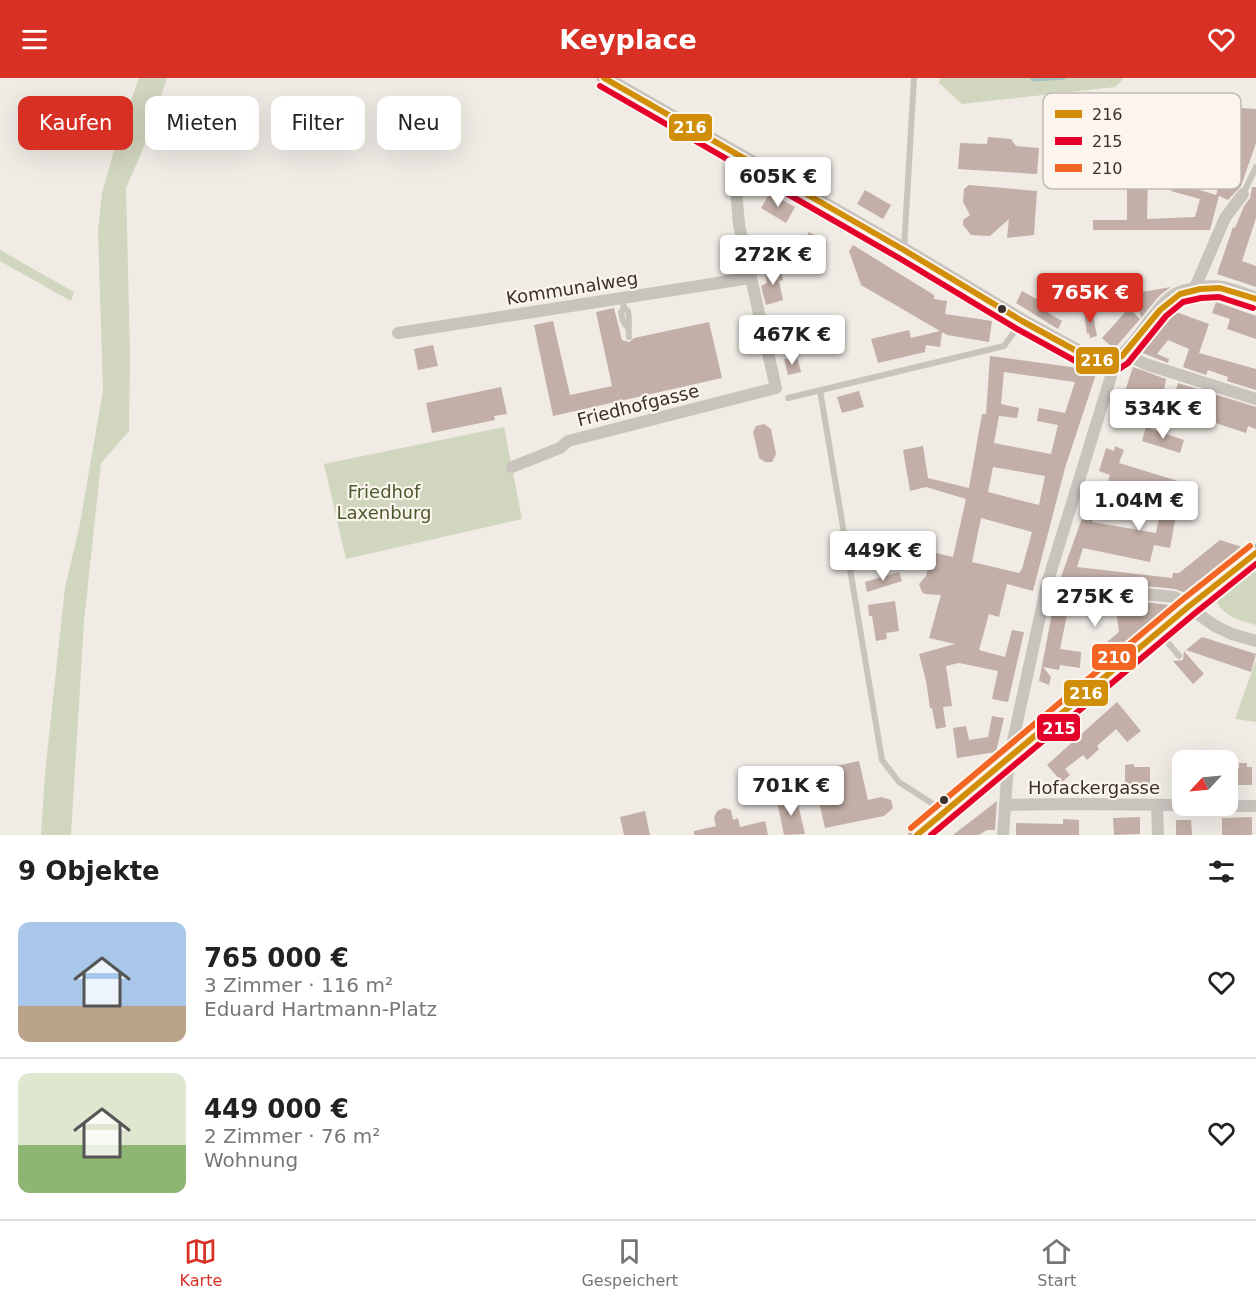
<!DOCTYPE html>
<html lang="de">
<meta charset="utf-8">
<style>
:root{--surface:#fff;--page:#f2f2f2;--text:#222;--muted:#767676;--line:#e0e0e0;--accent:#d93025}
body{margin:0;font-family:"DejaVu Sans",sans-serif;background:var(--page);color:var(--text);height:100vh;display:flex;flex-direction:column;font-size:22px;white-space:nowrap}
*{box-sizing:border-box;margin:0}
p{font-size:20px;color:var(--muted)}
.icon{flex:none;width:33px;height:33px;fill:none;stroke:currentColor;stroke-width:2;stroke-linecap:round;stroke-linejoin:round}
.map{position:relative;height:757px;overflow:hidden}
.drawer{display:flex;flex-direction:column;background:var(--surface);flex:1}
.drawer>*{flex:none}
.banner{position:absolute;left:18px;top:18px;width:600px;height:54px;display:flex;gap:12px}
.needle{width:39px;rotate:244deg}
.buttons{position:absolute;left:1172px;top:672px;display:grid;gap:12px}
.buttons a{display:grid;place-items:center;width:66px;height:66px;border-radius:12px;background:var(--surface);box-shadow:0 6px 24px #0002;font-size:30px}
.price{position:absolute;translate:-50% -51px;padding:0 14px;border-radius:6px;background:#fff;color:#222;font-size:20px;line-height:39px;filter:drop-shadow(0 2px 3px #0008)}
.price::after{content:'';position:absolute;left:50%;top:36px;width:18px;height:14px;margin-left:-9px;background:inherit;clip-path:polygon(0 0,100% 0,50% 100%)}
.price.selected{background:var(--accent);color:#fff}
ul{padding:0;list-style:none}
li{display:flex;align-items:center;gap:18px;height:150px;padding:0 18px}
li+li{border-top:2px solid var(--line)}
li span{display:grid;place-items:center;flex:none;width:168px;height:120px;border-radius:12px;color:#555}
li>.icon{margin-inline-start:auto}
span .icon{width:72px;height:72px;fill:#fffc;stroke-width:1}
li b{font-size:26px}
h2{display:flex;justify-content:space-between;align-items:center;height:72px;padding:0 18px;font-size:26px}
.pill{padding:0 21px;border-radius:12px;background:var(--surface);box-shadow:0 6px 24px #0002;font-size:21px;line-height:54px}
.pill.selected{background:var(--accent);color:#fff}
header{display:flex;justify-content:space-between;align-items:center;height:78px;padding:0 18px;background:var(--accent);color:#fff;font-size:27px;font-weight:700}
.tabs{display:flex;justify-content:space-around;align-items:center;height:84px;border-top:2px solid var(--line);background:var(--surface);font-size:16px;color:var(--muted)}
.tabs a{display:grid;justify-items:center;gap:3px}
.tabs .selected{color:var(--accent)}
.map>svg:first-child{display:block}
</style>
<header><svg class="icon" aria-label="menu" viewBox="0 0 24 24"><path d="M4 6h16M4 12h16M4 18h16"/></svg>Keyplace<svg class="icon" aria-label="heart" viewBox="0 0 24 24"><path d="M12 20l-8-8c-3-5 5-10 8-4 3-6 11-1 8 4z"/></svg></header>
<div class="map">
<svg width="1256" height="757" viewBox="0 0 1256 757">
<rect width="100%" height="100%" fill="#f0ebe5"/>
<!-- green -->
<path fill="#d1d6bf" d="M139,0H167L143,71L126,110L130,275L129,353L101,385L84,543L71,757H41L45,695L65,510L80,446L103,312L98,153L102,115L116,65Z
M940,0H1124L1115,9L962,26L939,5Z
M0,172L74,214L71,223L0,183Z
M504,349L522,441L346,481L324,386Z
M1256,486V547C1235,541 1224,539 1213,518Z
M1256,582V644L1235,641Z"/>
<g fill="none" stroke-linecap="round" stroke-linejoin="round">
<!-- stream -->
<path stroke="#a1c2c1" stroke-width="3" d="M1031,0L1034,2L1064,0"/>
</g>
<!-- building -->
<path fill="#c3afa7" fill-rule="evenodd" d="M1221,29L1256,31V65L1241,108L1228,122L1219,118L1210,152H1093V142H1127V99L1148,101L1147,141L1195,139L1200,121L1171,113L1173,104L1216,117L1222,97L1181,89L1182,79L1067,65L1068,54L1153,64L1232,79L1233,62L1213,55Z
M988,59L1011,61L1016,68L1039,70L1037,96L958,91L960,65L987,66Z
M969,107L1037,113L1034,157L1007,160L1009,141L990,158L971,157L963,147V142L970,137L963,124L964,111Z
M1252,109H1256V140L1242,183L1256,188V209L1217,196L1233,149L1235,150L1244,128L1250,120Z
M865,112L891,127L883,141L857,126Z
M770,115L795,129L786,145L761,130Z
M809,154L827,165L820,178L815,175L813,178L804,173L806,170L801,167Z
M853,167L934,217V221L947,223L945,236L992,243L989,264L947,257L942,254L940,269L926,267L925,274L878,285L871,261L909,252L911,260L940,253L861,207L849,173Z
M780,189L783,202L779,203L783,222L766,227L761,208L767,205L764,192Z
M1171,209L1160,217L1141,240L1136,215Z
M1022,213L1051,229L1048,235L1062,243L1058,251L1016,225Z
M1216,224L1256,238V261L1227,251L1230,241L1212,235Z
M614,230L622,262L629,264L634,260L709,244L722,300L553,338L534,247L553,243L570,317L612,308L596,234Z
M1129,230L1140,241L1114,271L1102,260Z
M1092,232L1097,258L1090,260L1089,255L1087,256L1084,233Z
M1173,233L1209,246L1199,275L1256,291V312L1227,303L1228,299L1208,292L1206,297L1183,289L1189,271L1168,262L1157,276L1169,281L1168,285L1140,274Z
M433,267L438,288L418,292L414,271Z
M797,278L801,294L788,297L784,281Z
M990,278L1078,290L1096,296L1065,390L1033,513L1007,506L999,539L989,536L979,572L1005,579L1012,552L1024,554L1008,624L992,621L998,593L959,585L946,588L952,628L943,629L946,649L936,651L932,630H930L926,603L919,576L955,566L929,560L941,517L925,516L922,514L919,506L926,498L932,474L953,479L966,421L926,409L910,413L903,372L923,368L928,400L969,410L982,336H986ZM1004,294L1075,304L1065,335L1039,330L1037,343L1058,347L1051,376L994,365L999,338L1017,340L1019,330L1001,326ZM993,389L1045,398L1039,427L988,414ZM981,440L1032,454L1022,491L1019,495L972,484Z
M1133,289L1166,301L1161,328L1140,321L1135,336L1119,331Z
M1178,305L1256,329V351L1248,348L1246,355L1170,330Z
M501,309L507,336L494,338L495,342L432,355L426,325Z
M859,313L864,329L842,335L837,319Z
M764,346L771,351L776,376L772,384H765L759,380L753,354L756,348Z
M1146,349L1184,362L1180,375L1142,363Z
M1115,368L1124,372L1119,385L1178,403L1172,424L1178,426L1170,470L1154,467L1150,484L1083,470L1077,489L1172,500L1173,495H1179L1220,462L1242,469L1186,515L1175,511L1061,499L1086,429L1096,432L1092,444L1156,455L1161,431L1106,410L1110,397L1099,393L1106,370L1114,373Z
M899,494L902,503L867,514L865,504Z
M1056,515L1170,527V529L1110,580L1101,569L1119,554L1116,531L1069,527L1060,571L1081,574L1080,590L1060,587L1059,592L1043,589L1051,599L1049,607L1039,603Z
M895,523L899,553L886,555L887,561L876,563L872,538H869L868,527Z
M1202,559L1256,576L1251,594L1186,572Z
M1184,573L1204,596L1193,606L1173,583L1183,582Z
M1117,624L1141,653L1127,664L1116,651L1097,668L1099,671L1087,682L1083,677L1065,691L1070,697L1062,704L1047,687Z
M992,638L1004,640L996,674L957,680L953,650L966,648L969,662L988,659Z
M859,683L868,722L881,719L891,722L893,730L884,738L825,750L812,693Z
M1239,685H1247V689H1252V707H1235V690H1239Z
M1134,686V689H1150V713H1135V710L1125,711V687Z
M796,718L805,756L784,757L777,723Z
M997,723L995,752H987L979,757H953Z
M724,730L731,732L733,742L738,740L740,749L765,743L768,757H694V753L716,748L714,740L717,733Z
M645,733L650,757H624L620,739Z
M1140,739V756L1114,757L1113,740Z
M1252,739V757H1222V740Z
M1063,741L1079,742V757H1016V745L1063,746Z
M1176,742H1191L1192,757H1176Z"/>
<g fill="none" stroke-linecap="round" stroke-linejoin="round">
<!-- service -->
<path stroke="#c9c3be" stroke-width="6" d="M1243,116L1256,89
M904,171L914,0
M622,220L624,230L621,234C622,241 623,245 628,250
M624,230L628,233C630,242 628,249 629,259
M820,312L882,682L899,704L933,726L939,734
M788,320L1004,268L1022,243
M1160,555L1179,578"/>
<!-- minor -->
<path stroke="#c9c3be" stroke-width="12" d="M1194,212L1225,140L1243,116
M398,255L750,200
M1125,275L1145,286L1256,321
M512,389L560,370L568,363L776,310L739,147L735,99L740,77
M1047,506L1174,519L1215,548L1232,556L1256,563
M1006,727L1070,726L1182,727
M1157,727L1158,757
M1219,728H1256
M1003,757L1007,700L1011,672L1047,506L1116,282"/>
<!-- tertiary -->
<path stroke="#c9c3be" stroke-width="15" d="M604,0L904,172L1022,243L1093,282C1101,284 1107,286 1115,283C1135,273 1154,231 1175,218C1187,211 1212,208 1225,211C1235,213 1246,218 1256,221"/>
<!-- secondary -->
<path stroke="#bab3ae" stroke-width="18" d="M917,757L1188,529L1256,475"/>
<!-- bus-1 casing -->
<g stroke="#fbf5ee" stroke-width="10">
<path id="bus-1" d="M604,0L904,172L1022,243L1093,282L1109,284L1122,278L1160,232L1180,216L1200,211L1220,210L1256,221
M917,757L1188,529L1256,475"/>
</g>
<!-- bus-2 casing -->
<g stroke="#fbf5ee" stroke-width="10">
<path id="bus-2" d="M600,8L899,180L1017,251L1090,291L1111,293L1119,291L1128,285L1166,238L1183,224L1201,220L1219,219L1253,230
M931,757L1194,536L1256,486"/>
</g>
<!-- bus-3 casing -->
<g stroke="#fbf5ee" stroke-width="10">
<path id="bus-3" d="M911,750L1182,522L1250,468"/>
</g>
<!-- bus-1 -->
<use href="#bus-1" stroke="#d18e09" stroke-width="6"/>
<!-- bus-2 -->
<use href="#bus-2" stroke="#e4002b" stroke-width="6"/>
<!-- bus-3 -->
<use href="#bus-3" stroke="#f26522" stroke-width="6"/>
</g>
<!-- markers -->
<g fill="#3b302b" stroke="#fbf5ee" stroke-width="2">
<circle cx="1002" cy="231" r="5"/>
<circle cx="944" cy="722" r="5"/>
</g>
<g text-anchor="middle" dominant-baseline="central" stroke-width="4.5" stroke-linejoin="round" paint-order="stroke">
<!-- street labels -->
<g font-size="18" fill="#3b302b" stroke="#fbf5ee">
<text transform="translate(572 210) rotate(-9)">Kommunalweg</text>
<text transform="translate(638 327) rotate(-14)">Friedhofgasse</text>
<text x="1094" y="709">Hofackergasse</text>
</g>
<!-- park labels -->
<g font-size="18" fill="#4a5a2e" stroke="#fbf5ee">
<text x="384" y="413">Friedhof<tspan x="384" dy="21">Laxenburg</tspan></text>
</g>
</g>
<!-- legend -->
<rect x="1043" y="15" width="198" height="96" rx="9" fill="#fbf5ee" stroke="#c1bab4" stroke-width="1.5"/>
<rect x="1055" y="32" width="27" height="8" fill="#d18e09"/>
<rect x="1055" y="59" width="27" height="8" fill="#e4002b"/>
<rect x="1055" y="86" width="27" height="8" fill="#f26522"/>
<g font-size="16" fill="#3b302b">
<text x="1092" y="42">216</text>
<text x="1092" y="69">215</text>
<text x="1092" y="96">210</text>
</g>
<g stroke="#fbf5ee" stroke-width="2">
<rect x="668" y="35" width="45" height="29" rx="6" fill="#d18e09"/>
<rect x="1075" y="268" width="45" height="29" rx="6" fill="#d18e09"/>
<rect x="1091" y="565" width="46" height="28" rx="6" fill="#f26522"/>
<rect x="1063" y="601" width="46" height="28" rx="6" fill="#d18e09"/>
<rect x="1036" y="635" width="45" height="29" rx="6" fill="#e4002b"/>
</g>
<g font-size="16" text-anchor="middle" font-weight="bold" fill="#fff">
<text x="690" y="55">216</text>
<text x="1097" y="288">216</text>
<text x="1114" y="585">210</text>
<text x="1086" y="621">216</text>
<text x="1059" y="656">215</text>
</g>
</svg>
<div class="buttons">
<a><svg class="needle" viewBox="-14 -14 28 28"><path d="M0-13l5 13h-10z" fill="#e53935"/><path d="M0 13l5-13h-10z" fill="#767676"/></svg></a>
</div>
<b class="price" style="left:778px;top:130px">605K €</b>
<b class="price" style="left:773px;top:208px">272K €</b>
<b class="price selected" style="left:1090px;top:246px">765K €</b>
<b class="price" style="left:792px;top:288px">467K €</b>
<b class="price" style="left:1163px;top:362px">534K €</b>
<b class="price" style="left:1139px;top:454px">1.04M €</b>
<b class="price" style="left:883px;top:504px">449K €</b>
<b class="price" style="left:1095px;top:550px">275K €</b>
<b class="price" style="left:791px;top:739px">701K €</b>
<div class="banner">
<a class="pill selected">Kaufen</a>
<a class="pill">Mieten</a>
<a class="pill">Filter</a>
<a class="pill">Neu</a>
</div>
</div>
<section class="drawer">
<h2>9 Objekte<svg class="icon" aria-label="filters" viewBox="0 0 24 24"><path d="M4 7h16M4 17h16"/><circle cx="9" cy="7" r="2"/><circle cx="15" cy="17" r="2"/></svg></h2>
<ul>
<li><span style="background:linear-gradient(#a9c7e8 70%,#b9a48a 0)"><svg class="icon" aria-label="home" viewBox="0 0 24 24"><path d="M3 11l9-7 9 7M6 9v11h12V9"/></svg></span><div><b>765 000 €</b><p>3 Zimmer · 116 m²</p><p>Eduard Hartmann-Platz</p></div><svg class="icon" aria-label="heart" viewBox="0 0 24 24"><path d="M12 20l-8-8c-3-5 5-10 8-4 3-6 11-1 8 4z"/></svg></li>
<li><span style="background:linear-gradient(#dfe7d0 60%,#8fb573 0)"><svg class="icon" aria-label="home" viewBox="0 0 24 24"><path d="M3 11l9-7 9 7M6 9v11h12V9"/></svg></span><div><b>449 000 €</b><p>2 Zimmer · 76 m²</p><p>Wohnung</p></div><svg class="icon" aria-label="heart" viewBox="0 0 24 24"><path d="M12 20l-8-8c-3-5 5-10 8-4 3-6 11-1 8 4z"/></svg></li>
</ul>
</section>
<nav class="tabs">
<a class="selected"><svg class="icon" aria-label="map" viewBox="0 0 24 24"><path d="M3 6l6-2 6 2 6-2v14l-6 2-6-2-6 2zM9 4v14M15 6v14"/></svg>Karte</a>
<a><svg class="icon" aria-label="saved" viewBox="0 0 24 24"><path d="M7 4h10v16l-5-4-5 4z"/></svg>Gespeichert</a>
<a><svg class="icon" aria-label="home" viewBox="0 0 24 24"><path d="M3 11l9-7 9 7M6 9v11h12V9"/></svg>Start</a>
</nav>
